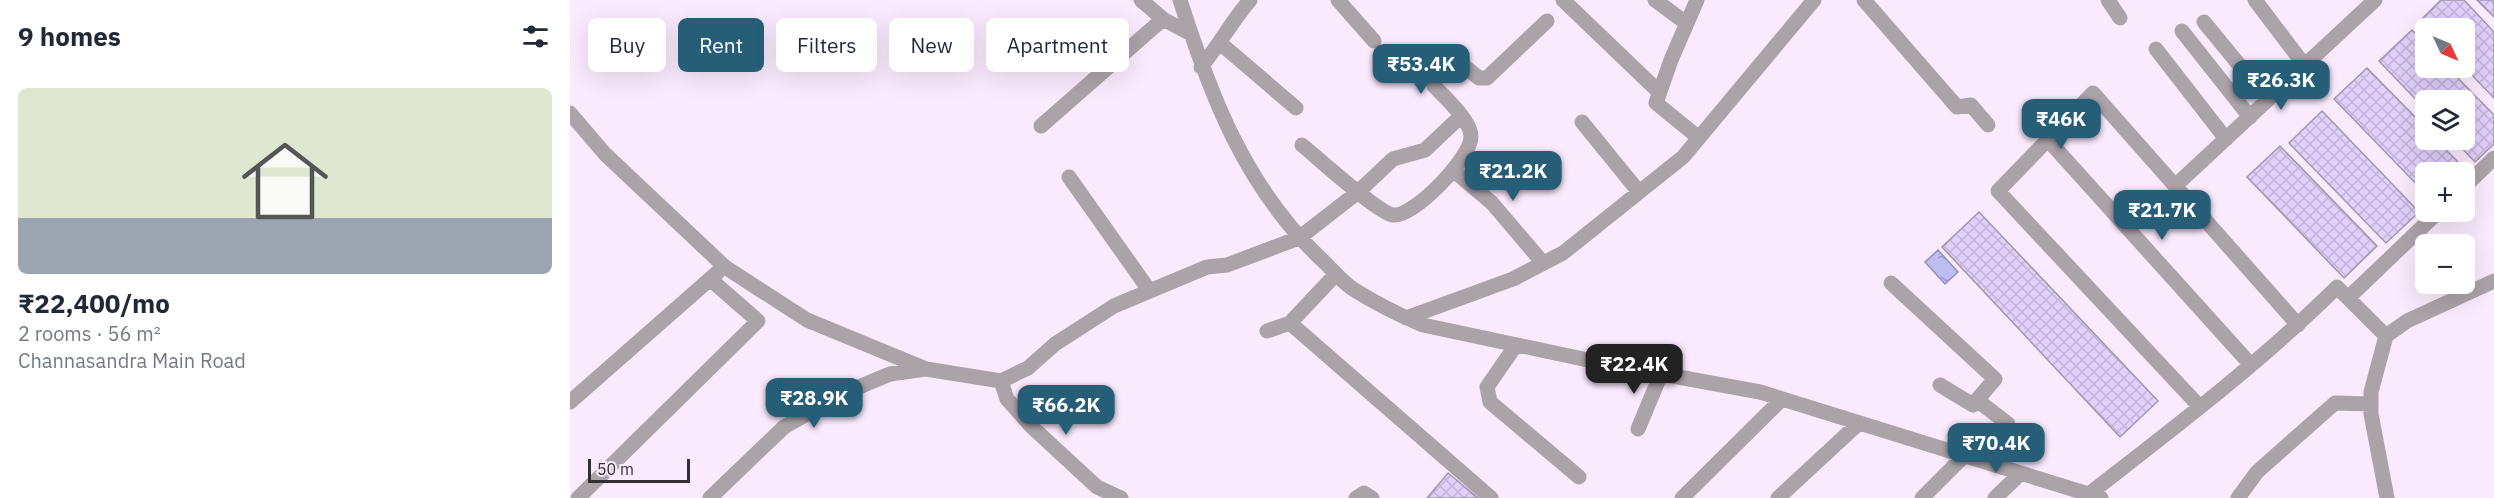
<!DOCTYPE html>
<meta charset="utf-8">
<style>
:root{--surface:#fff;--page:#f2f2f3;--text:#1f2937;--muted:#747a83;--accent:#265e78}
body{margin:0;font-family:"IBM Plex Sans",sans-serif;background:var(--page);color:var(--text);height:100vh;display:flex;flex-direction:column;font-size:22px;white-space:nowrap}
*{box-sizing:border-box;margin:0}
p{font-size:20px;color:var(--muted)}
.icon{flex:none;width:33px;height:33px;fill:none;stroke:currentColor;stroke-width:2;stroke-linecap:round;stroke-linejoin:round}
.map{position:relative;flex:1;overflow:hidden}
.side{display:flex;flex-direction:column;background:var(--surface);width:570px}
.side>*{flex:none}
.guide{position:absolute;left:18px;top:18px;width:570px;height:54px;display:flex;gap:12px}
.needle{width:39px;rotate:134deg}
.buttons{position:absolute;left:1845px;top:18px;display:grid;gap:12px}
.buttons a{display:grid;place-items:center;width:60px;height:60px;border-radius:9px;background:var(--surface);box-shadow:0 6px 24px #0002;font-size:30px}
.scale{position:absolute;left:18px;bottom:15px;width:102px;box-sizing:border-box;padding-left:6px;border:3px solid #332d34;border-top:0;font-size:16px;line-height:21px;white-space:nowrap;color:#332d34;-webkit-text-stroke:4px #faeafd;paint-order:stroke}
.price{position:absolute;translate:-50% -51px;padding:0 14px;border-radius:12px;background:var(--accent);color:#fff;font-size:20px;line-height:39px;filter:drop-shadow(0 2px 3px #0008)}
.price::after{content:'';position:absolute;left:50%;top:36px;width:18px;height:14px;margin-left:-9px;background:inherit;clip-path:polygon(0 0,100% 0,50% 100%)}
.price.on{background:#222;color:#fff}
ul{padding:0;list-style:none}
li{display:grid;align-content:center;gap:12px;height:318px;padding:0 18px}
li span{display:grid;place-items:center;height:186px;border-radius:9px;color:#555}
li>.icon{margin-inline-start:auto}
span .icon{width:108px;height:108px;fill:#fffc;stroke-width:1}
li b{font-size:26px}
h2{display:flex;justify-content:space-between;align-items:center;height:72px;padding:0 18px;font-size:26px}
.tag{padding:0 21px;border-radius:9px;background:var(--surface);box-shadow:0 6px 24px #0002;font-size:21px;line-height:54px}
.tag.on{background:var(--accent);color:#fff}
main{display:flex;flex:1;min-height:0}
.map>svg:first-child{display:block}
</style>
<main>
<section class="side">
<h2>9 homes<svg class="icon" aria-label="filters" viewBox="0 0 24 24"><path d="M4 7h16M4 17h16"/><circle cx="9" cy="7" r="2"/><circle cx="15" cy="17" r="2"/></svg></h2>
<ul>
<li><span style="background:linear-gradient(#dfe7d0 70%,#9aa5b1 0)"><svg class="icon" aria-label="home" viewBox="0 0 24 24"><path d="M3 11l9-7 9 7M6 9v11h12V9"/></svg></span><div><b>₹22,400/mo</b><p>2 rooms · 56 m²</p><p>Channasandra Main Road</p></div></li>
</ul>
</section>
<div class="map">
<svg width="1924" height="498" viewBox="0 0 1924 498">
<defs>
<pattern id="water-ripples" width="26" height="14" patternUnits="userSpaceOnUse" patternTransform="scale(1.5)"><rect width="26" height="14" fill="#bebdf3"/><path d="M2 4q2-2 4 0t4 0M15 11q2-2 4 0t4 0" fill="none" stroke="#9b9ac6"/></pattern>
<pattern id="building-cross-hatch" width="8" height="8" patternUnits="userSpaceOnUse" patternTransform="scale(1.5)"><rect width="8" height="8" fill="#e1d0fb"/><path d="M0 0l8 8M0 8l8-8" fill="none" stroke="#c2b3d8"/></pattern>
</defs>
<rect width="100%" height="100%" fill="#faeafd"/>
<!-- water -->
<path fill="url(#water-ripples)" stroke="#9492ba" stroke-width="1.5" d="M1368,250L1388,272L1375,284L1355,262Z"/>
<!-- building -->
<path fill="url(#building-cross-hatch)" stroke="#a098ac" stroke-width="1.5" d="M1871,0H1894L1924,32V98L1894,67V28H1858L1850,21Z
M1907,0H1924V17Z
M1842,30L1856,44V68H1878L1924,115V144L1905,162L1884,140H1894V100H1856V110L1809,61Z
M1797,68L1856,128V140H1866L1894,168L1889,172H1856V194L1764,99Z
M1752,111L1849,212L1816,243L1719,143Z
M1710,146L1807,246L1774,278L1677,177Z
M1409,212L1588,401L1550,437L1372,247Z
M878,473L908,498H857Z"/>
<g fill="none" stroke-linecap="round" stroke-linejoin="round">
<!-- minor -->
<path stroke="#aca3a9" stroke-width="15" d="M571,0L593,19L621,34
M610,0C641,97 675,186 750,258C761,268 771,281 783,289C805,303 829,315 853,325L1032,363L1190,392L1531,498
M768,0L804,41
M993,0L1089,92
M1085,0L1116,23
M1127,0L1101,60L1086,103L1129,138
M1294,0L1387,107L1401,105L1418,125
M1538,0L1550,18
M1685,0L1735,66
M1634,22L1698,100
M1612,31L1680,117
M650,43L726,108
M1586,49L1656,139
M631,67C649,45 662,21 680,0
M0,113L35,154L155,267L237,320L356,369L431,381L458,368L485,344L544,306L637,267L657,265L729,238L788,192L823,159L855,150L891,116
M1012,122L1069,192
M471,126L593,19
M1478,140L1681,365
M732,145C748,158 808,213 823,215C843,218 901,158 901,137C902,122 875,97 864,86V81L885,59L909,78H917L977,21
M883,170L922,203L973,263
M499,177L579,290
M1605,186L1805,0
M1894,187L1924,158
M1321,283L1425,379L1407,400L1438,424L1409,460
M1778,298L1868,212
M836,318L943,279L993,253L1113,157L1244,0
M720,323L921,498
M697,331L720,323L766,274
M946,345L917,387L920,402L1009,477
M431,381L437,399L462,427L527,487L551,498
M1370,385L1403,405L1407,400
M0,402L148,272
M1630,407L1428,191L1523,93L1728,325
M1068,429L1091,374
M1519,494C1604,428 1690,363 1767,287L1816,336
M8,498L188,321L140,279
M140,498L214,427L272,394L320,374L356,369
M786,498L794,493L802,498
M1112,498L1212,399
M1208,498L1289,423
M1352,498L1395,455
M1425,498L1451,473
M1668,498L1687,472L1765,403L1801,404
M1817,498L1801,414V392L1816,336L1837,321L1924,281"/>
</g>
</svg>
<div class="buttons">
<a><svg class="needle" viewBox="-14 -14 28 28"><path d="M0-13l5 13h-10z" fill="#e53935"/><path d="M0 13l5-13h-10z" fill="#747a83"/></svg></a>
<a><svg class="icon" aria-label="layers" viewBox="0 0 24 24"><path d="M12 4l9 5-9 5-9-5zM3 14l9 5 9-5"/></svg></a>
<a>+</a>
<a>−</a>
</div>
<div class="scale">50 m</div>
<b class="price" style="left:851px;top:95px">₹53.4K</b>
<b class="price" style="left:1711px;top:111px">₹26.3K</b>
<b class="price" style="left:1491px;top:150px">₹46K</b>
<b class="price" style="left:943px;top:202px">₹21.2K</b>
<b class="price" style="left:1592px;top:241px">₹21.7K</b>
<b class="price on" style="left:1064px;top:395px">₹22.4K</b>
<b class="price" style="left:244px;top:429px">₹28.9K</b>
<b class="price" style="left:496px;top:436px">₹66.2K</b>
<b class="price" style="left:1426px;top:474px">₹70.4K</b>
<div class="guide">
<a class="tag">Buy</a>
<a class="tag on">Rent</a>
<a class="tag">Filters</a>
<a class="tag">New</a>
<a class="tag">Apartment</a>
</div>
</div>
</main>
